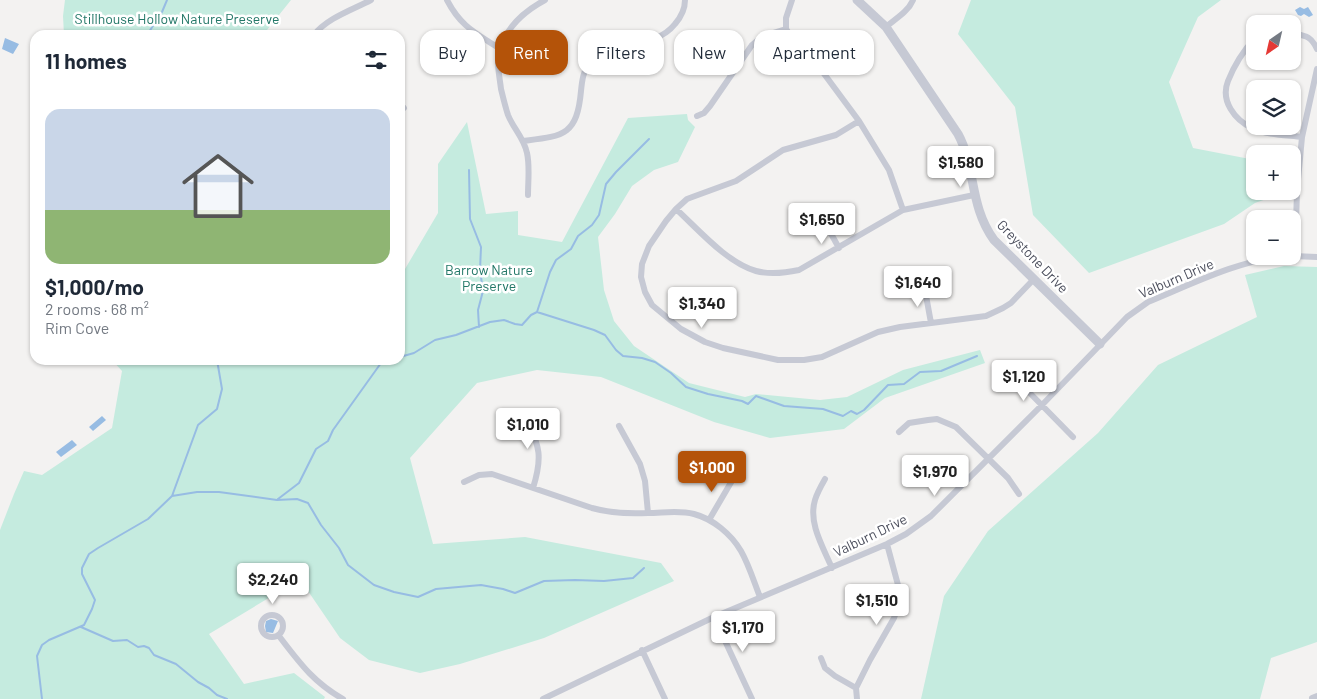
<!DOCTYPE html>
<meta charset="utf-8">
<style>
:root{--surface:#fff;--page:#f2f2f3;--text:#1f2937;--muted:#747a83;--accent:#b45309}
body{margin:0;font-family:Barlow,sans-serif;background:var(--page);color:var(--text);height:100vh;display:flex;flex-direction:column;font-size:19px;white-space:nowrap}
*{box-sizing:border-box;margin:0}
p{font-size:16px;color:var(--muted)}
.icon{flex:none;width:28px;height:28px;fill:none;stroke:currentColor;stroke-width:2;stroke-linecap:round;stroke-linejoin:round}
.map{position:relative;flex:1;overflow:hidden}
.details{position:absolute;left:30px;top:30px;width:375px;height:335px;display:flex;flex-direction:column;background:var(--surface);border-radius:15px;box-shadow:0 1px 4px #0004}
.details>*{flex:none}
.top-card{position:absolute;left:420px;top:30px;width:475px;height:45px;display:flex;gap:10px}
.needle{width:32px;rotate:214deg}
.fabs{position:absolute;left:1246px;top:15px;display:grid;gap:10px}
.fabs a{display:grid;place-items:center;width:55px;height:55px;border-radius:10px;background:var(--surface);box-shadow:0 1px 4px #0004;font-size:25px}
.price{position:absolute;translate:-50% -42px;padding:0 11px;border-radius:5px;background:#fff;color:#222;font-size:16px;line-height:32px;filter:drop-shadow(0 1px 2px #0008)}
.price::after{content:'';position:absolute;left:50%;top:30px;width:15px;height:11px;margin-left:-8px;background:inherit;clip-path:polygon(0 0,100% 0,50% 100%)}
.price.active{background:var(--accent);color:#fff}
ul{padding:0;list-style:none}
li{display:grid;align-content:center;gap:10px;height:265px;padding:0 15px}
li span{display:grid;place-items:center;height:155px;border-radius:15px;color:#555}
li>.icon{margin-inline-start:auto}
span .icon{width:90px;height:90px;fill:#fffc;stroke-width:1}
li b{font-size:21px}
h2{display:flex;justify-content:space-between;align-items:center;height:60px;padding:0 15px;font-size:21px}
.pill{padding:0 18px;border-radius:15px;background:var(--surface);box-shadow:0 1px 4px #0004;font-size:18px;line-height:45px}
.pill.active{background:var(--accent);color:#fff}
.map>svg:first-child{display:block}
</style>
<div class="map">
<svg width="1317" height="699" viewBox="0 0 1317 699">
<rect width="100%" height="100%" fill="#f3f2f1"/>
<!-- green -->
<path fill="#c5ebdf" d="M65,0H291L263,35H64L63,16Z
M971,0H1221L1198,17L1169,82L1193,148L1255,160V191H1281V194L1255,203L1224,224L1089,273L1033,215L1015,107L958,34Z
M687,114L688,120L695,127L678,162L654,170L632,186L615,214L598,237L604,290L614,321L634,346L689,383L745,397L756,394L820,400L847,397L903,370L980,350L985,363L885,398L844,429L770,438L714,422L601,377L537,370L477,383L410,458L433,544L525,537L661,563L674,581L544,638L460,664L420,673L369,660L340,638L308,591L277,593L209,634L244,684L294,673L325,697L324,699H0V530L14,494L24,471L42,475L112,428L122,371L112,360H400V272L405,269L438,213V164L467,122L486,214L518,211V235L562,242L628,118Z
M1284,266L1317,267V642L1271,658L1260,699H921L944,596L988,531L1098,433L1158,365L1257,317L1245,275Z"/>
<!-- water -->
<path fill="#97bce3" d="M1300,7L1304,9L1308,7L1313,15L1309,17L1304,14L1301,16L1298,15L1295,10Z
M5,38L19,44L13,54L2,49Z
M102,416L106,420L93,431L89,427Z
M72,440L77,445L61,457L56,452Z
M271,619L278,621L273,633L266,632L265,626L266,621Z"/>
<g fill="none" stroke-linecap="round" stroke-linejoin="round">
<!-- stream -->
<path stroke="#97bce3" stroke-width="2" d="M147,35L162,12L167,0
M469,170L470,219L481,247L480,270L483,291L478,310L479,327
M537,312L550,272L556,260L571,249L578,236L592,225L599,215L606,184L616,172L649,139
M400,357L414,353L435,340L456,335L490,322L504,320L515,324L522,325L531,315L537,312L594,330L605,335L616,350L623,356L642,358L655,362L671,373L686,387L708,394L742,401L748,404L756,396L784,406L823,409L843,416L851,411L857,414L864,410L888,385L904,384L920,372L941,371L977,356
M172,496L197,492H219L277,500L297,499L308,503L321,525L339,548L348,565L374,585L394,592L418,597L436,589L481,585L503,589L515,593L544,581L575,580L604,581L633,578L644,568
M278,499L299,483L316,449L328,441L333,430L381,363L390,360
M81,627L113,641L127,640L138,647L144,646L149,648L154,655L176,664L198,682L209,688L217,695L227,699
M42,699L37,656L42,645L49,640L84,625L92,609L95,600L82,574V568L89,554L98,548L148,519L172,496L198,425L217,409L222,389L217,360"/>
<!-- minor -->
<path stroke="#c6c9d4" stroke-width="6" d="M447,0C461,27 476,33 500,49
M792,0L786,18V29L799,48L822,71L859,121L889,170L903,210
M886,27C895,19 908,12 913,0
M1292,33C1306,36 1311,36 1317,49
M314,35C327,18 352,10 371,0
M1255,38C1244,50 1234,66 1228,81C1220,101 1235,120 1252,128C1267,135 1285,135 1302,137L1317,69
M400,110L404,108
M697,116L704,113L710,106L752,45L763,36L786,29
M859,121L836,135L783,150L736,181L695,196L687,199L676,209L666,221L649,246L642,264L641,277L645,292L652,305L681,329L705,342L723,348L778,360H804L822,357L878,332L900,327L986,316L1003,308L1011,303L1034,279
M523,141C563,136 577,136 581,91C582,81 583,71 590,62C611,36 653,52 675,24C681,17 685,9 685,0
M528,195C528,181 530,166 527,153C524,138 513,128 508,115C505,106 503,97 501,89C500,80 498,71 498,62C500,33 521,13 545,0
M676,209C698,229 727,263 756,271C771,275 785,273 799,270L903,210L974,195
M820,214L839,248
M1293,256L1317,257
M1295,256L1297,191L1302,137
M925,290L931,323
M1023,386L1073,437
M525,413C538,445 544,453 533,488
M619,426L640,464L645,481L648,513
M899,432L909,423L928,420L937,419L956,427L1008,478L1019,494
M825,479C821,486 817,493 815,500C808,523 823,547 832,568
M464,482L479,475L492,474L592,508C610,513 629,514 648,513C663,513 679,510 694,514C713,519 731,534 741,551C749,565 754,582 760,597
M709,520L733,479L732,470
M261 626a11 11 0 1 1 22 0a11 11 0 1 1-22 0Z
M714,617L752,699
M279,636C299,662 313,682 343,699
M642,650L665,699
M821,658L825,668L835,676L856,688
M1312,698L1317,696
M543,699L714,617L887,544L906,534L931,516L1041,406L1127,317L1148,302C1192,284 1239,260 1286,256
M857,699L856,688L870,660L894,618L899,603L898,585L887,544"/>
<!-- tertiary -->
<path stroke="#c6c9d4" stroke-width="9" d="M857,0L886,27L958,134C976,167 969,206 994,240L1100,344"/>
</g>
<g text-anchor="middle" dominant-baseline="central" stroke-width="5" stroke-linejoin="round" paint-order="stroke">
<!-- park labels -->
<g font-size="14" fill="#227767" stroke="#fff">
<text x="177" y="18">Stillhouse Hollow Nature Preserve</text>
<text x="489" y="269">Barrow Nature<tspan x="489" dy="16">Preserve</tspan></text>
</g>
<!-- street labels -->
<g font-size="14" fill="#4b4e5c" stroke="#fff">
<text transform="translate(1033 256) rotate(46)">Greystone Drive</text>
<text transform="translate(1176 278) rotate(-23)">Valburn Drive</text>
<text transform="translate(870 535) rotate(-26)">Valburn Drive</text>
</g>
</g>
</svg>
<div class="fabs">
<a><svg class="needle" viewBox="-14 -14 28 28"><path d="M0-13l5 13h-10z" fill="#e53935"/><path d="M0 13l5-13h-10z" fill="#747a83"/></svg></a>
<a><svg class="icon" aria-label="layers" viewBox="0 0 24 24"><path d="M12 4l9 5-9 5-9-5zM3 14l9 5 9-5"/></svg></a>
<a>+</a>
<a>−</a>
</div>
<b class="price" style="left:961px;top:188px">$1,580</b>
<b class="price" style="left:822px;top:245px">$1,650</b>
<b class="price" style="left:918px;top:308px">$1,640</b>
<b class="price" style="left:702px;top:329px">$1,340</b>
<b class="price" style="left:1024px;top:402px">$1,120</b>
<b class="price" style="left:528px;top:450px">$1,010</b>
<b class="price active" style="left:712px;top:493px">$1,000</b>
<b class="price" style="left:935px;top:497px">$1,970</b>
<b class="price" style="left:273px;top:605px">$2,240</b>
<b class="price" style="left:877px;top:626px">$1,510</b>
<b class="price" style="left:743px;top:653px">$1,170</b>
<div class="top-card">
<a class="pill">Buy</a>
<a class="pill active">Rent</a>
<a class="pill">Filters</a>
<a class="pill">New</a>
<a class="pill">Apartment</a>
</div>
<section class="details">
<h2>11 homes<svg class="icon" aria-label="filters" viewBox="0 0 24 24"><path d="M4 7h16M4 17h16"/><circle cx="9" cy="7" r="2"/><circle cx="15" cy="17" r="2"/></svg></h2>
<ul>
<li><span style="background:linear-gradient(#c9d6e8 65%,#8fb573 0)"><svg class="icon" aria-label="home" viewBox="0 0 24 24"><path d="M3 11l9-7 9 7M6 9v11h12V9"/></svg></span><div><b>$1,000/mo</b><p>2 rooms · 68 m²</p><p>Rim Cove</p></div></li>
</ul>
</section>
</div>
